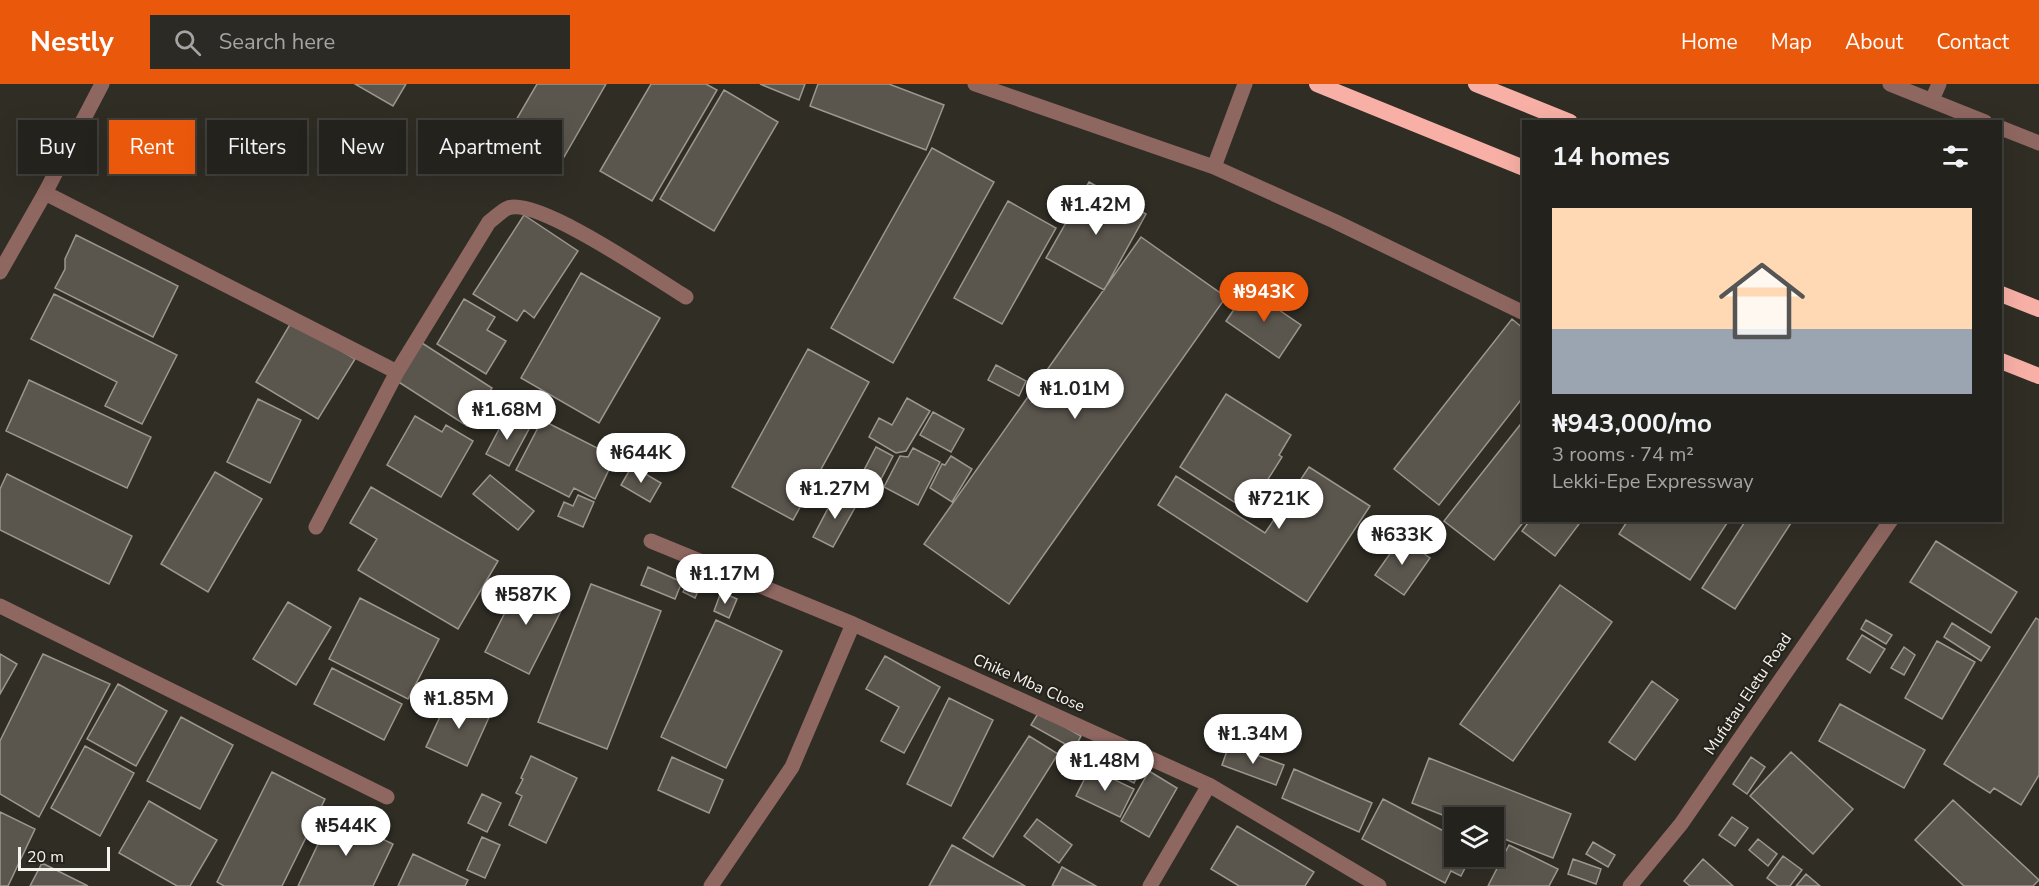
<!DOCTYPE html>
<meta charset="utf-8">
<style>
:root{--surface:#24221c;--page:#2c2a25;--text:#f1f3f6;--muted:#a3a4a3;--line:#413f3b;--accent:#ea580c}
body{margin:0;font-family:"Nunito Sans",sans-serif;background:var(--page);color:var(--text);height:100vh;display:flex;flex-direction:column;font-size:22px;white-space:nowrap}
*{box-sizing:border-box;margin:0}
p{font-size:20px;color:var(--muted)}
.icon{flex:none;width:33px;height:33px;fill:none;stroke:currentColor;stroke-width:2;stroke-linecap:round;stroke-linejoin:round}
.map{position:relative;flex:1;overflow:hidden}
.drawer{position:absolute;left:1522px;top:36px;width:480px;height:402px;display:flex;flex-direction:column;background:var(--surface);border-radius:0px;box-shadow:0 6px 24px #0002,0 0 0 2px var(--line)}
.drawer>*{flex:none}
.banner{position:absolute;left:18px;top:36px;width:570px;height:54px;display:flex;gap:12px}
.controls{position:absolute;left:1444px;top:723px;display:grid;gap:12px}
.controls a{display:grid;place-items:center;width:60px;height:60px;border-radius:0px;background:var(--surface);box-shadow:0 6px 24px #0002,0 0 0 2px var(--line);font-size:30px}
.scale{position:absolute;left:18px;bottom:15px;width:92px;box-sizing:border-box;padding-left:6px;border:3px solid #f5f3ee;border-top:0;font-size:16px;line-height:21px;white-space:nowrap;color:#f5f3ee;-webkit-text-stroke:4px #26231c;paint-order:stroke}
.price{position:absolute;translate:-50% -51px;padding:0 14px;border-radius:21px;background:#fff;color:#222;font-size:20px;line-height:39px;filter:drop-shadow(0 2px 3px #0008)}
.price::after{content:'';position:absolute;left:50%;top:36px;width:18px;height:14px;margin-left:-9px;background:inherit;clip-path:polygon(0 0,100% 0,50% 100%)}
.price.active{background:var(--accent);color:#fff}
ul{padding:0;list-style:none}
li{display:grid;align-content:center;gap:12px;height:318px;padding:0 30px}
li span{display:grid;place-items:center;height:186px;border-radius:0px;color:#555}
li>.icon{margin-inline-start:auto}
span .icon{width:108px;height:108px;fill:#fffc;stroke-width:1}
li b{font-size:26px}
h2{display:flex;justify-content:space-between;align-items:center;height:72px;padding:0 30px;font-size:26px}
.pill{padding:0 21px;border-radius:0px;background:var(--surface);box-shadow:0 6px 24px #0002,0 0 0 2px var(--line);font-size:21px;line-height:54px}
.pill.active{background:var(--accent);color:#fff}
header{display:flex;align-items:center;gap:36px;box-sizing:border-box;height:84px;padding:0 30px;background:var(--accent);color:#fff}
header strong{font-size:28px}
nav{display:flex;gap:33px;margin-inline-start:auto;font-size:21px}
.search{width:420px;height:54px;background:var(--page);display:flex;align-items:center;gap:15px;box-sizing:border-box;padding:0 21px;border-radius:0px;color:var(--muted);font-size:22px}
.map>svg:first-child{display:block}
</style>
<header>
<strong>Nestly</strong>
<div class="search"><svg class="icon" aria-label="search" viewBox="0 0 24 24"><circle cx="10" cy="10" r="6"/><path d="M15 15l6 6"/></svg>Search here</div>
<nav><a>Home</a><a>Map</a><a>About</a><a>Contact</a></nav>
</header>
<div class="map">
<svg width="2039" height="802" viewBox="0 0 2039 802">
<rect width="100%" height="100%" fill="#302d25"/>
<!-- building -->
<path fill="#5a554d" stroke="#9c978e" stroke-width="1.5" d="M355,0H406L393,22Z
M537,0H606L564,73L512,43Z
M651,0H706L717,6L652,117L600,87Z
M760,0H805L799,16Z
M818,0H889L944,21L926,66L810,22Z
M724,6L778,38L714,147L660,115Z
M932,64L994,98L893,279L831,244Z
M1089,98L1146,130L1104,206L1046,174Z
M1008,117L1056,144L1002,240L954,214Z
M524,131L578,167L534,234L524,226L517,237L473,210Z
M76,151L178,202L153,253L55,204L65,185V175Z
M1141,153L1226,213L1009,520L924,460Z
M581,189L660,234L599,339L521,294Z
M1248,205L1301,241L1279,274L1226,237Z
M54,210L177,271L142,340L105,322L117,298L31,255Z
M464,215L495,233L487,246L506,257L486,290L437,260Z
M1512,235L1524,245V312L1439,421L1394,385Z
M292,237L355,275L318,335L256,298Z
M422,259L492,304L467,342L397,297Z
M808,265L869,298L793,436L732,403Z
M996,281L1026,297L1019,312L988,296Z
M29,296L151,353L127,404L6,347Z
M1226,310L1291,351L1279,371L1282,373L1248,427L1180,383Z
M907,314L930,327L906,367L896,369L869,353L879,334L892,341Z
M258,315L301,336L270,399L227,378Z
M933,328L964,345L951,368L920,351Z
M415,332L442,348L446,341L473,357L441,413L387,381Z
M506,332L529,345L509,382L486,370Z
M542,336L615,373L595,415L574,404L569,413L516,386Z
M1524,336L1525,436L1494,476L1444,437Z
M876,363L893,372L880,397L863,388Z
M913,364L940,378L918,421L884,403L900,372L908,373Z
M951,372L972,385L952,418L930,404L942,380L945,381Z
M632,382L661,399L650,418L621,401Z
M1309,383L1370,422L1307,518L1158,421L1176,392L1265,449Z
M215,388L262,415L208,508L161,480Z
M7,390L132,452L109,500L0,446V405Z
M490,391L534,427L518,446L473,410Z
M371,403L498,477L458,545L358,486L377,455L350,439Z
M836,409L857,420L833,463L813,453Z
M578,411L594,418L583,443L558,432L564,418L573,422Z
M1530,436H1582L1555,472L1522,447Z
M1628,436H1729L1690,496L1619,450Z
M1746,436H1788L1791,439L1735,525L1702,504Z
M1401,454L1430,474L1404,511L1375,491Z
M1936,457L2017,508L1991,549L1910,498Z
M648,483L682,498L675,515L641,501Z
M690,494L702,499L695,514L683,508Z
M522,495L566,517L529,590L485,568Z
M591,500L661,527L607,665L538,638Z
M1560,501L1612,538L1513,677L1460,640Z
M721,508L737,515L729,534L714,527Z
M360,514L439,555L408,615L329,575Z
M288,518L331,543L296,601L253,575Z
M2036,534L2039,536V691L2021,721L1994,704L1990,709L1944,680Z
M716,536L782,567L726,684L661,653Z
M1866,536L1892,551L1886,560L1861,545Z
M1952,539L1990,563L1981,577L1944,553Z
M1862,551L1885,565L1870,589L1847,575Z
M1937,557L1975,578L1942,635L1905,614Z
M1904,563L1915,571L1904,591L1891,584Z
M0,570L17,580L0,610Z
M43,570L110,600L39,733L0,710V657Z
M885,572L940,603L904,669L881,657L899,623L866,605Z
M332,584L402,620L384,656L314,620Z
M1652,597L1678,616L1635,676L1609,658Z
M118,600L167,627L136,682L87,655Z
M450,611L491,629L467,682L426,663Z
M949,614L993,636L951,722L907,700Z
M1840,620L1925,666L1904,704L1819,657Z
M1039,628L1081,652L1074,665L1031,641Z
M181,633L233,661L200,725L147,697Z
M1029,652L1058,670L993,773L963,754Z
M1229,661L1284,681L1276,701L1222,681Z
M85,662L134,689L100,752L51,724Z
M1104,662L1143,681L1134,699L1095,680Z
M1791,668L1853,725L1813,770L1750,712Z
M531,672L577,694L546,759L509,741L522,712L516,709L523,695L521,694Z
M672,673L723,696L709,729L658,706Z
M1751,673L1765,683L1747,710L1733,700Z
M1429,674L1571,730L1553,774L1494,751V734H1455V736L1412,719Z
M1090,684L1134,705L1120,733L1076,712Z
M1294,685L1372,719L1359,748L1282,714Z
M1149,687L1177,704L1149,753L1121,737Z
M272,688L325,715L282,802H224L217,798Z
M482,710L501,719L487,748L468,739Z
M1383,715L1455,753V772H1471L1461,792L1451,787L1445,799L1362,755Z
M1953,716L2039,796L2033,802H1964L1915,756Z
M149,717L217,756L190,802H177L119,769Z
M0,728L35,745L8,802H0Z
M332,731L393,760L373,802H298Z
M1732,733L1748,744L1735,762L1719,751Z
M1037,735L1072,761L1059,779L1024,752Z
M1237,742L1314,788L1305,802H1239L1211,785Z
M482,753L500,761L485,794L467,786Z
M1758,755L1777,770L1768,782L1749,766Z
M1593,758L1615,771L1608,783L1586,770Z
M952,761L1025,802H929Z
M1509,761L1558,785L1549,802H1488Z
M413,770L468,796L465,802H398Z
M1783,772L1802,786L1790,802H1778L1767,794Z
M1573,775L1601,785L1596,800L1568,790Z
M1703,775L1733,802H1690L1684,797Z
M42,779L88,802H30Z
M1062,783L1096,802H1052Z
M1806,790L1820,802H1796Z"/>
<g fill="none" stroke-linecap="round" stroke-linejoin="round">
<!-- service -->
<path stroke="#8f6761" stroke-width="15" d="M975,0L1214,83L1334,137L1524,229
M1890,0L1985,38
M1932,16L1939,0
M2001,44L2039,59
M1214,83L1245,0"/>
<!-- minor -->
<path stroke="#8f6761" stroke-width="15" d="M45,109L397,288
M316,443L397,288L489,138C495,134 502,126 508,124C538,113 656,195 686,213
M651,457L853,540L1209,701L1379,802
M0,522L387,713
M711,802L792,683L853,540
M1150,802L1209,701
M1630,802L1681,740L1891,436"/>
<!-- tertiary -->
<path stroke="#8f6761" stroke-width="15" d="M0,188L45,109L102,0"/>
<!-- trunk -->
<path stroke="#f8b0a6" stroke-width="16" d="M1317,0L1524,84
M1476,0L1570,38
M2001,210L2039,225
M2001,277L2039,292"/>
</g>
<g text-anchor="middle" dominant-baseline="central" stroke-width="4.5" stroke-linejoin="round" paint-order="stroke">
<!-- street labels -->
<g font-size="16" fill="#f5f3ee" stroke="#26231c">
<text transform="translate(1029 599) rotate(24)">Chike Mba Close</text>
<text transform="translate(1748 610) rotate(-56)">Mufutau Eletu Road</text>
</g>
</g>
</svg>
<div class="controls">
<a><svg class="icon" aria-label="layers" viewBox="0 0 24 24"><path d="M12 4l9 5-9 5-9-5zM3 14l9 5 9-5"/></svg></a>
</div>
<div class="scale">20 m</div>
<b class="price" style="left:1096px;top:152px">₦1.42M</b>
<b class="price active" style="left:1264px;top:239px">₦943K</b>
<b class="price" style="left:1075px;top:336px">₦1.01M</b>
<b class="price" style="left:507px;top:357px">₦1.68M</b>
<b class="price" style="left:641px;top:400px">₦644K</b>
<b class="price" style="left:835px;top:436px">₦1.27M</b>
<b class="price" style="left:1279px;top:446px">₦721K</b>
<b class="price" style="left:1402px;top:482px">₦633K</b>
<b class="price" style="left:725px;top:521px">₦1.17M</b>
<b class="price" style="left:526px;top:542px">₦587K</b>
<b class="price" style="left:459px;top:646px">₦1.85M</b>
<b class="price" style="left:1253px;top:681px">₦1.34M</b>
<b class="price" style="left:1105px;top:708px">₦1.48M</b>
<b class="price" style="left:346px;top:773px">₦544K</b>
<div class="banner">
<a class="pill">Buy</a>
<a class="pill active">Rent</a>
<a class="pill">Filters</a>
<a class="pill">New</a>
<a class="pill">Apartment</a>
</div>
<section class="drawer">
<h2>14 homes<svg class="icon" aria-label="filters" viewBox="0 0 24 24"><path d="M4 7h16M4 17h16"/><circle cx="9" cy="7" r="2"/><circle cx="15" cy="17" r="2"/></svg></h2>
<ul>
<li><span style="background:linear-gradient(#ffd9b3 65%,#9aa5b1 0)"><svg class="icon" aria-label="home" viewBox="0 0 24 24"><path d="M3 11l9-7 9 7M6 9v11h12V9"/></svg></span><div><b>₦943,000/mo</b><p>3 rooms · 74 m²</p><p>Lekki-Epe Expressway</p></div></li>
</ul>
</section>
</div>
